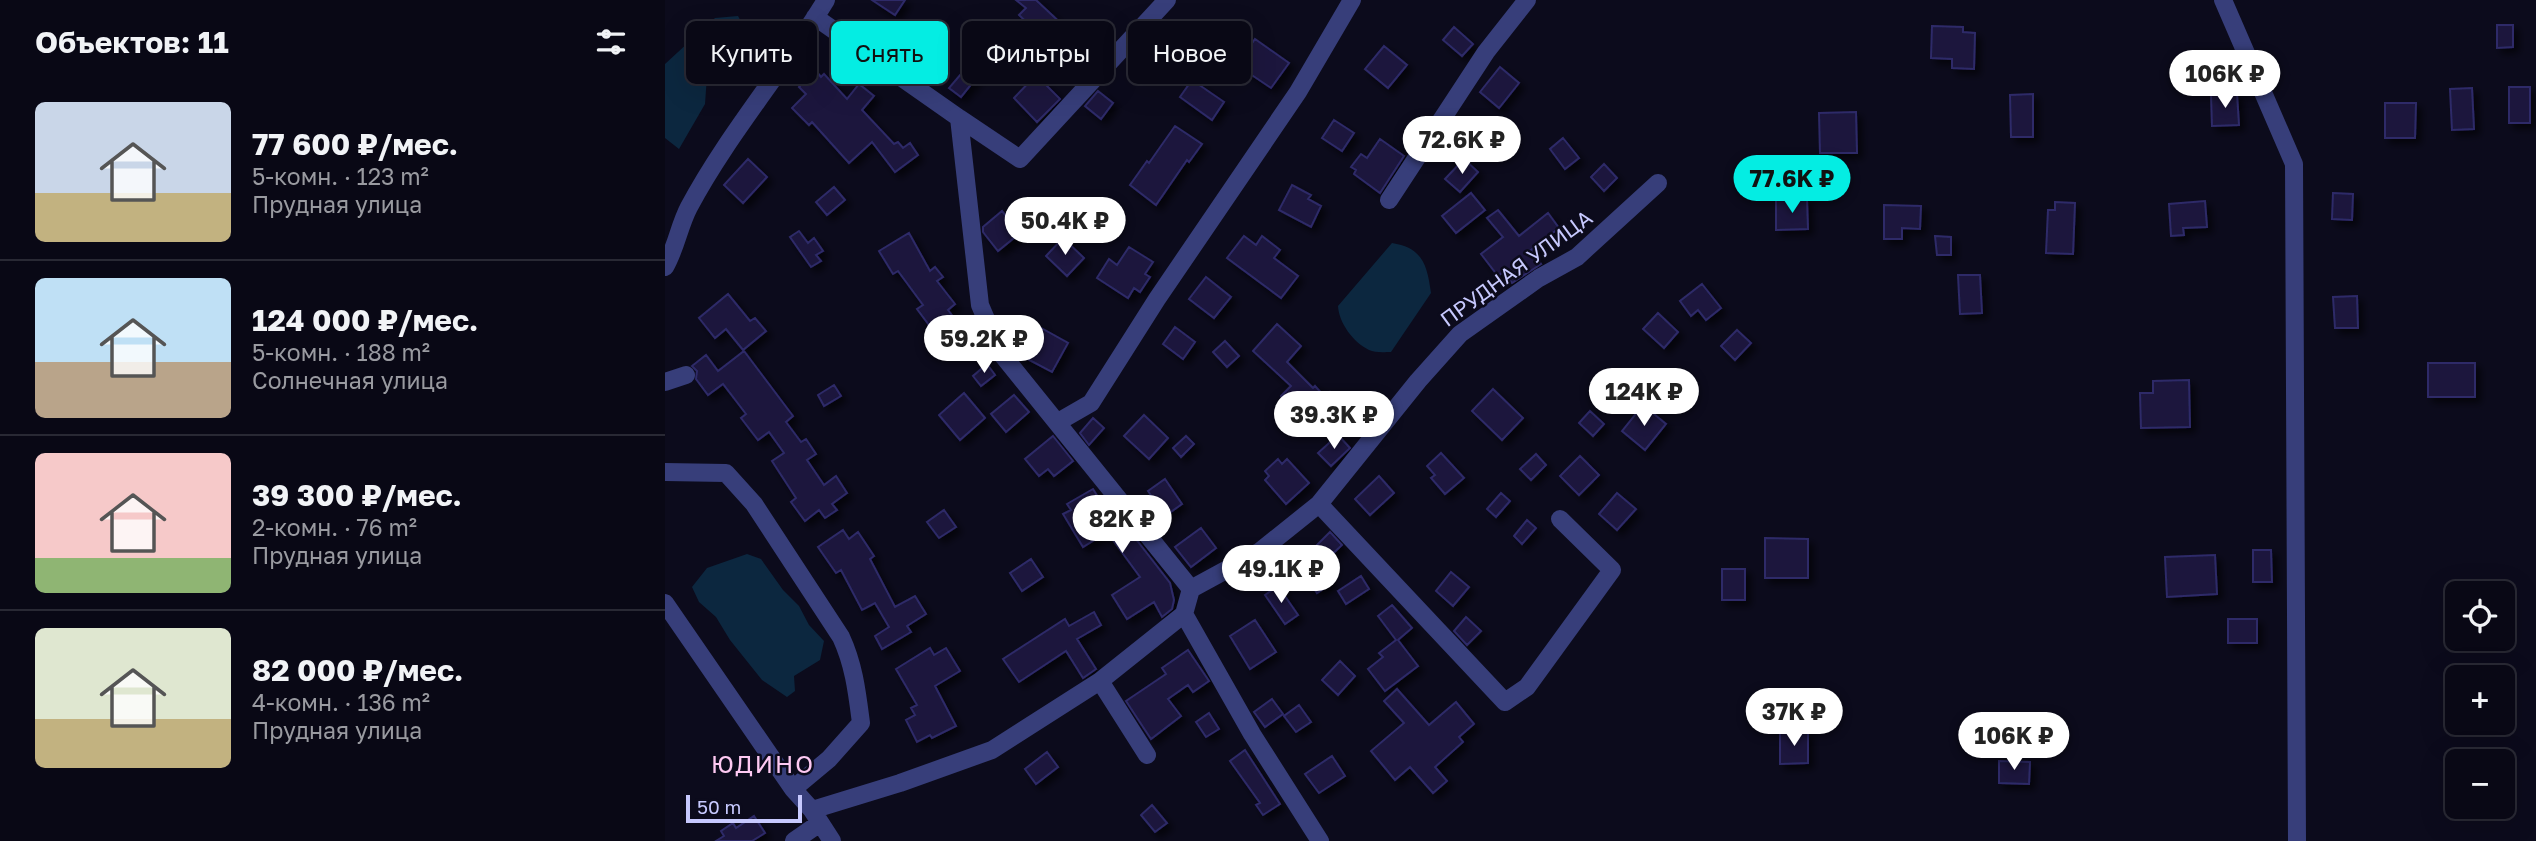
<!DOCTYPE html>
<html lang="ru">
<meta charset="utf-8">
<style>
:root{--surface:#090815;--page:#12111e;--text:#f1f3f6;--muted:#999aa0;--line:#292934;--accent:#04ede3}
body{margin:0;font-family:"Golos Text",sans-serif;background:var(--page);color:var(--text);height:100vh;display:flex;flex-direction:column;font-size:26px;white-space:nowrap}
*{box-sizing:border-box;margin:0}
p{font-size:23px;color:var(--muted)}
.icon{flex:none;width:38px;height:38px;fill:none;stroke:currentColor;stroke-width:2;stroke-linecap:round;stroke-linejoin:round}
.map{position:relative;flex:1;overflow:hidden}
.drawer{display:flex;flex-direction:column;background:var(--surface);width:665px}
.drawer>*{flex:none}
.top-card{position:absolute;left:21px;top:21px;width:665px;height:63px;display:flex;gap:14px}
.controls{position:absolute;left:1780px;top:581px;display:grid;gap:14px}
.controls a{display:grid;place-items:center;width:70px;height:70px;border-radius:10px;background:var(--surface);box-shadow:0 7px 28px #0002,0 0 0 2px var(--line);font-size:35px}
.scale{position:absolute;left:21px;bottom:18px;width:116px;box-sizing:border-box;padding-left:7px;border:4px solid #c7c9fe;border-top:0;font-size:19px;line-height:24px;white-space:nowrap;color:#c7c9fe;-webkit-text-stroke:5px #0c0b1c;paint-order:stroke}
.price{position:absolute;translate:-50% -60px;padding:0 16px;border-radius:24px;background:#fff;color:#222;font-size:23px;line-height:46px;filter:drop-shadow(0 2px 4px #0008)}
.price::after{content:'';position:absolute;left:50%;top:42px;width:21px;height:16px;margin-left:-10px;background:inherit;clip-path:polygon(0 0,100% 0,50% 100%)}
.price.on{background:var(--accent);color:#111}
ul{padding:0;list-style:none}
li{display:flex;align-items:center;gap:21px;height:175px;padding:0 35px}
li+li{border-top:2px solid var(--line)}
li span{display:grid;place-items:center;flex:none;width:196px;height:140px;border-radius:10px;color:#555}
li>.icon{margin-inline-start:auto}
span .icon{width:84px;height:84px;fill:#fffc;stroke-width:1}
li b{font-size:30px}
h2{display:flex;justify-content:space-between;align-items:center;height:84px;padding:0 35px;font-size:30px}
.pill{padding:0 24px;border-radius:10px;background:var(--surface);box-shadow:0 7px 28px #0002,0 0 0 2px var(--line);font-size:24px;line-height:63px}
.pill.on{background:var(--accent);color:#111}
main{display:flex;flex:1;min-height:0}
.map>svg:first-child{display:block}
</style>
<main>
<section class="drawer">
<h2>Объектов: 11<svg class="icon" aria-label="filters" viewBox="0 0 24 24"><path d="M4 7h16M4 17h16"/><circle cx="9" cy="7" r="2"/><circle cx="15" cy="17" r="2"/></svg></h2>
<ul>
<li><span style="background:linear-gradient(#c9d6e8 65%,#c2b280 0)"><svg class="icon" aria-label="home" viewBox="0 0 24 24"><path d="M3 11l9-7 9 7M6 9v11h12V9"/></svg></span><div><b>77 600 ₽/мес.</b><p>5-комн. · 123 m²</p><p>Прудная улица</p></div></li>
<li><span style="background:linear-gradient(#bfe0f5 60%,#b9a48a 0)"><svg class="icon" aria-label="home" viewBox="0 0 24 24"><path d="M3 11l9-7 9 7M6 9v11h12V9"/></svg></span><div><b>124 000 ₽/мес.</b><p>5-комн. · 188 m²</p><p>Солнечная улица</p></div></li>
<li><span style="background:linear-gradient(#f6c9c9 75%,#8fb573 0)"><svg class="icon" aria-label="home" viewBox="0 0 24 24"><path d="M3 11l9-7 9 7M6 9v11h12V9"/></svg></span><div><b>39 300 ₽/мес.</b><p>2-комн. · 76 m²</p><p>Прудная улица</p></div></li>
<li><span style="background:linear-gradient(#dfe7d0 65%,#c2b280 0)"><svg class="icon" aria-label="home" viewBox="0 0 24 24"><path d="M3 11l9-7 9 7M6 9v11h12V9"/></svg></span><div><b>82 000 ₽/мес.</b><p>4-комн. · 136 m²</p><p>Прудная улица</p></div></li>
</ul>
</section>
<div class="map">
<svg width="1871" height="841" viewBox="0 0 1871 841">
<defs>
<filter id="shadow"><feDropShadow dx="5" dy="5" stdDeviation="3.5" flood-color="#0009"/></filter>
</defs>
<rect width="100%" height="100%" fill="#0c0b1c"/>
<!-- water -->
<path fill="#0c273f" d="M73,16L81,31L42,76L40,104L14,149L0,138V64L50,18Z
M727,243C758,248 762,265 766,293L726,352C720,352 710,353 704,350C688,342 674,323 673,306Z
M82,554L96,559L118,590L134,606L144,625L159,641L155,660L129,676L130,691L122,697L97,680L65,640L51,617L34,602L27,587L42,568Z"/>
<!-- building -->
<path fill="#1a183c" stroke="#2e2a68" stroke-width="2" filter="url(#shadow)" d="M207,0H240L230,15Z
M351,0H371L433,58L417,75L354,15L361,8Z
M1832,25H1848V47L1832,48Z
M1267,26L1298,27V32L1310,33L1309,69L1287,68V59L1266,58Z
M789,27L808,44L797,56L778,40Z
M590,39L624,63L606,88L572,65Z
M719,46L742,65L723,88L700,69Z
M302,67L313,76L296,97L284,88Z
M835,67L854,83L834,108L815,92Z
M151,71L156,77L159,74L182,99L194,84L209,96L197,110L229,144L233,142L238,148L245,143L253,155L230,172L207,142L184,163L147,122L144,125L127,108L141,94L134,87Z
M371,75L395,99L372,122L349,98Z
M527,80L559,102L547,120L515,97Z
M1844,87H1865V123H1844Z
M1807,88L1809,129L1787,130L1785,89Z
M433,91L448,103L436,119L420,106Z
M1368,94V137H1346L1345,95Z
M1572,94L1574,125L1547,126L1546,95Z
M1720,103H1751L1750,138H1720Z
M1191,112L1192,153H1155L1154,113Z
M669,120L689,133L677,151L657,138Z
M510,126L537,144L524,162L522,160L491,205L465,185L482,161L484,163Z
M898,138L914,158L900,169L885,149Z
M715,139L739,156L715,193L689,174L691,170L686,167L696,154L702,158Z
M83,159L102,177L78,203L59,185Z
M799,159L813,172L795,192L780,179Z
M939,164L952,178L939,191L926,177Z
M627,185L646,195L643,199L656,206L646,227L614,210Z
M169,187L180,200L162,215L151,202Z
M806,193L820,210L791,233L777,216Z
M1668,193L1688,194L1687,220L1667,219Z
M1142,199L1143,229L1111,230V200Z
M1540,201L1542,227L1518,228L1519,235L1506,236L1504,204Z
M1390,202L1410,203L1408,254L1381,253L1383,210H1390Z
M1219,205L1256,206L1255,229L1237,228V239H1219Z
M398,206L408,216L393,231L383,221Z
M833,210L854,236L883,213L894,228L866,250L876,264L847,283L838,272L833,276L816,254L838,237L822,218Z
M337,211L355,233L333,251L318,232V227Z
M134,231L143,243L149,238L158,251L151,255L156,261L146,267L125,237Z
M244,233L265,271L270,267L278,277L272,281L290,304L283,310L298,330L279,345L252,309L258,305L233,271L228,274L214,251Z
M579,236L591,245L597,236L615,250L609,258L633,276L616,298L562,258Z
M1270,236L1286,237V255H1272Z
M398,238L419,258L402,276L381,256Z
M464,247L488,262L480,274L485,277L475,292L469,288L463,298L432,278L444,259L452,265Z
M1293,275H1315L1317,313L1295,314Z
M541,277L566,297L549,318L524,299Z
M1037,284L1056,308L1041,320L1033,310L1026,316L1015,301Z
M63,294L85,321L90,318L101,331L78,350L61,329L50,338L34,318Z
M1692,296L1693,328H1670L1668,297Z
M993,313L1013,332L999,348L978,329Z
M369,324L403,343L387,372L353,354Z
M612,324L636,346L622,362L648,388L650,386L660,397L665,392L681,409L658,431L637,410L633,413L616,396L626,386L588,351Z
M510,327L530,342L518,359L498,344Z
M1072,330L1086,343L1070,360L1056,346Z
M560,341L574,356L562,367L548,352Z
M79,351L128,416L121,422L136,442L141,439L151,454L142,460L159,485L171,476L182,493L167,504L172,510L160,518L154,510L140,521L126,502L131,498L107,461L119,453L104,432L93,440L76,418L81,414L58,384L43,395L31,379L32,371L27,366L41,355L53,371Z
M1763,363H1810V397H1763Z
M322,364L330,375L316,386L308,376Z
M1524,380L1525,427L1476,428L1475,393H1488V381Z
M169,385L176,396L159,406L153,395Z
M828,389L858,418L837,440L807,411Z
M299,393L320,418L295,440L274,415Z
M349,395L364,412L341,432L326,414Z
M978,405L1001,424L980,450L957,431Z
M925,411L939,424L928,436L914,423Z
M479,415L503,438L484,459L459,436Z
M428,418L439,428L424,445L415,433Z
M673,435L685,448L666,466L653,453Z
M388,436L408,461L389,476L383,469L374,476L360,459Z
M521,436L529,444L516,457L508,448Z
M776,453L799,478L780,494L766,478L770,475L762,466Z
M871,454L881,465L866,480L855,469Z
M915,456L934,475L914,495L895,476Z
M613,459L617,464L622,459L644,483L621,504L600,480L604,476L600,471Z
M714,476L729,493L705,515L690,499Z
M500,479L517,504L500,516L483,491Z
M428,489L444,515L449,511L505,583L509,600L507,609L497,617L489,602L462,619L447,595L475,577L442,532L418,547L398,514L406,510L402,504Z
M836,493L845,501L831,517L822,509Z
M952,493L971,509L952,530L934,514Z
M279,510L291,527L274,538L262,522Z
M862,520L871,528L857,544L849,536Z
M536,528L551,548L526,567L510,547Z
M178,530L184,539L193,532L209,556L205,559L230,607L250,596L261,614L242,626L246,632L217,649L210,636L224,627L210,603L197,610L176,570L171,573L153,547Z
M665,532L677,545L661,560L649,548Z
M1100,538L1143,539V578H1100Z
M1588,550H1606L1607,582H1588Z
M1550,555L1552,594L1502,597L1500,557Z
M366,559L378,577L357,591L345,573Z
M654,564L667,583L652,593L639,573Z
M1057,569H1080V600H1057Z
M786,572L804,587L788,606L771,591Z
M696,576L704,589L681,604L673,591Z
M613,586L633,615L620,624L600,595Z
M727,605L747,628L733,640L753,666L720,691L703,669L718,657L714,653L731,640L713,616Z
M429,612L436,625L412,639L431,669L418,678L401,651L354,682L338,659L400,619L404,626Z
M801,617L816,631L802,645L789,631Z
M1563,619H1592V643H1563Z
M590,620L611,652L585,669L565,636Z
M265,648L269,655L281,648L295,671L270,686L291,726L267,738L265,735L252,742L241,720L250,715L246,708L252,705L231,669Z
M523,650L544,681L528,692L523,685L503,699L516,716L486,739L461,701L501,674L497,668Z
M675,661L690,676L673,695L657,680Z
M732,689L764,725L791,702L809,724L794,737L798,742L770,767L782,781L768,793L745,767L730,780L706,751L739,723L719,701Z
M607,699L618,714L600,727L589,712Z
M634,705L646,722L631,732L619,716Z
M544,713L554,729L541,737L531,722Z
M1115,732H1143V763L1115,764Z
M580,750L615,804L598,815L591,805L595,803L565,761Z
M382,752L393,767L371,784L360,769Z
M667,756L680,776L654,793L640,774Z
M1334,761L1365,762L1364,784L1334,783Z
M487,805L502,823L490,832L476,815Z
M89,816L100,833L87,841H51L59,836L56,831L68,823L71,828Z"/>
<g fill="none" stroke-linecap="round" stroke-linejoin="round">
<!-- minor -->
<path stroke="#373e7a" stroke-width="18" d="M1558,0L1629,164L1632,841
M294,118L355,159L502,0
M724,200L821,52L862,0
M0,267C11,248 14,226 24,207C63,134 118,71 161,0
M0,382L21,375
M393,422L426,403L492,299L633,92L687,0
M0,472L61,473L89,504L176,637C189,665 192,692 196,723L164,759L128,789
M654,504L840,702L862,687L947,570L895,519
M526,589L594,552L654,504L753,381L795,334L874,278L912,257L993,183
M0,603L128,789L147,810L167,841
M519,614L587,734L655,841
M435,681L482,755
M147,810L235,783L327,750L435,681L519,614L526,589L335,352L315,305L294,118L150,17
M129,841L155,823"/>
</g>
<g text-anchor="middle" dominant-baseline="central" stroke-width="5" stroke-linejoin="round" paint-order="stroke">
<!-- street labels -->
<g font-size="21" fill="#c7c9fe" stroke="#0c0b1c">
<text transform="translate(851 268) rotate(-36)">ПРУДНАЯ УЛИЦА</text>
</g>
<!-- quarter labels -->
<g font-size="24" letter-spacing="2" fill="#fec9f2" stroke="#0c0b1c">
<text x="98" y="763">ЮДИНО</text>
</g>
</g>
</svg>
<div class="controls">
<a><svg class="icon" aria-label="locate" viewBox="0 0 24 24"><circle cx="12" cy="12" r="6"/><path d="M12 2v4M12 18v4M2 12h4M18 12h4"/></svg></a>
<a>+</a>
<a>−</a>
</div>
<div class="scale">50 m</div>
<b class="price" style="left:1560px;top:110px">106K ₽</b>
<b class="price" style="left:797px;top:176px">72.6K ₽</b>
<b class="price on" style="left:1127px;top:215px">77.6K ₽</b>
<b class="price" style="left:400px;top:257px">50.4K ₽</b>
<b class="price" style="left:319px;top:375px">59.2K ₽</b>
<b class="price" style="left:979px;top:428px">124K ₽</b>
<b class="price" style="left:669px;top:451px">39.3K ₽</b>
<b class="price" style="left:457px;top:555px">82K ₽</b>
<b class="price" style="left:616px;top:605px">49.1K ₽</b>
<b class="price" style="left:1129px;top:748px">37K ₽</b>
<b class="price" style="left:1349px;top:772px">106K ₽</b>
<div class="top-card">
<a class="pill">Купить</a>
<a class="pill on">Снять</a>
<a class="pill">Фильтры</a>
<a class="pill">Новое</a>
</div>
</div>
</main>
